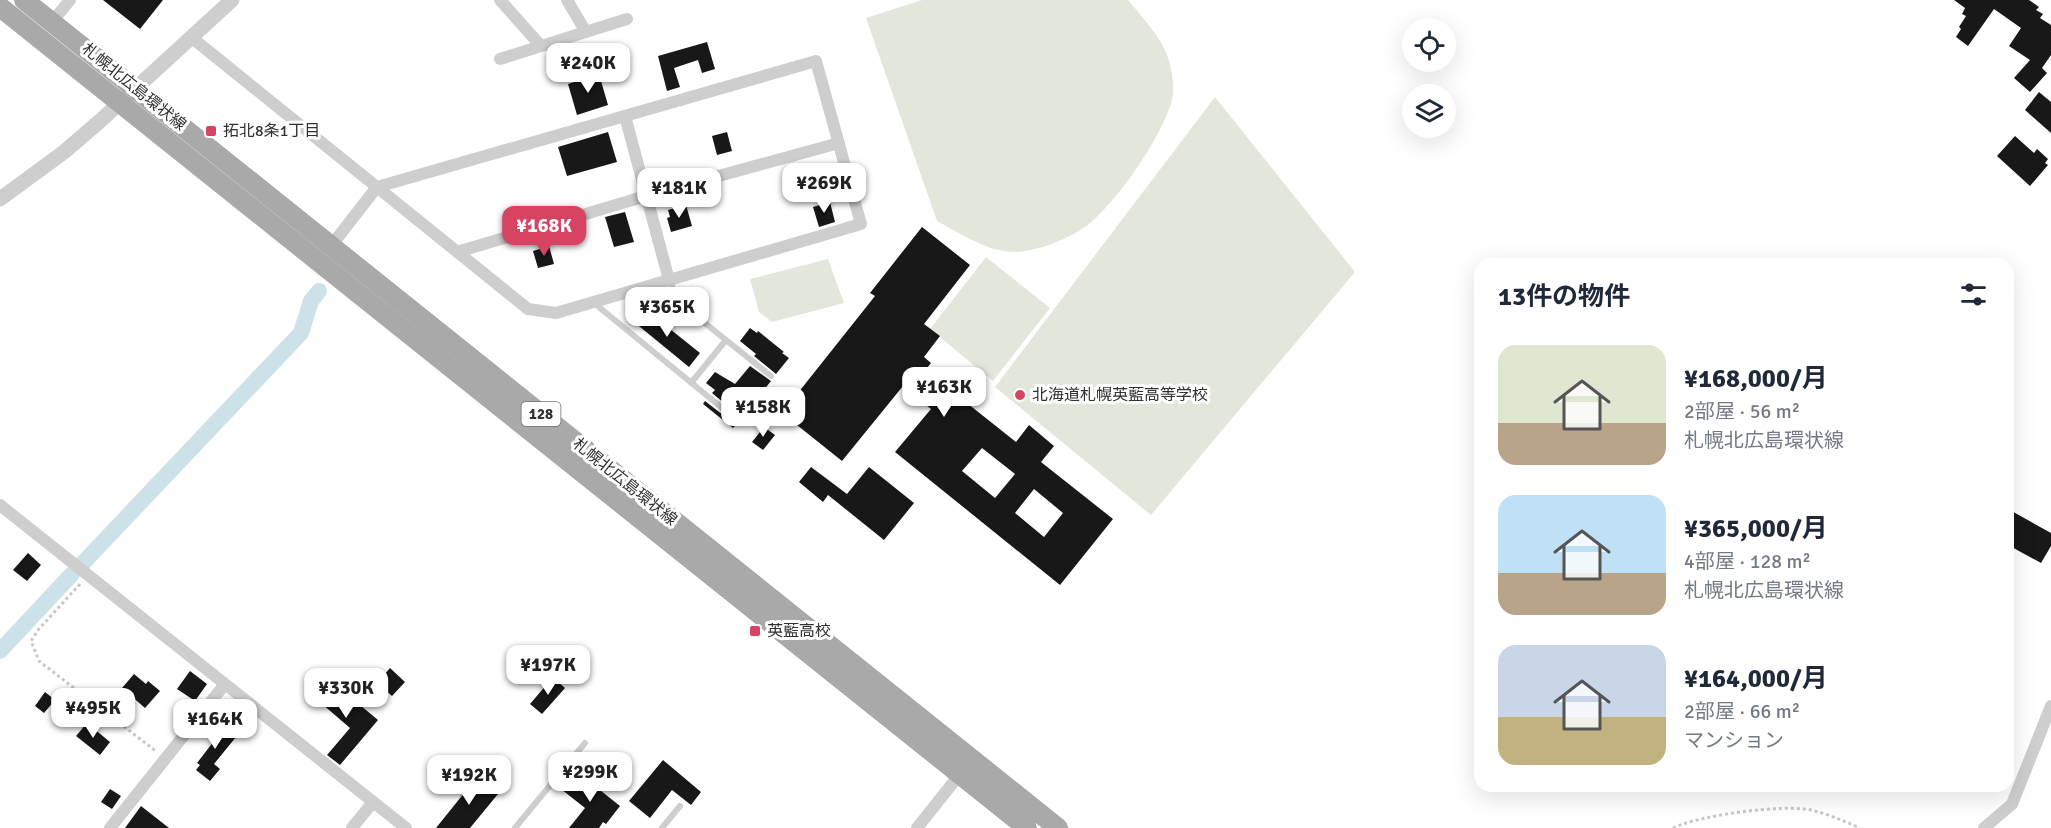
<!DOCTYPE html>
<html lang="ja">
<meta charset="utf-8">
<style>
:root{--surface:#fff;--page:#f6f6f7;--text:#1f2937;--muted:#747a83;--accent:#d74463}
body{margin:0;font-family:Signika,"Noto Sans JP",sans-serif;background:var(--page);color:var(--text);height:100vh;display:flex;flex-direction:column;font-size:22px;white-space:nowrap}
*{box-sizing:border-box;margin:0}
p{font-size:20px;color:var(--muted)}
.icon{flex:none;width:33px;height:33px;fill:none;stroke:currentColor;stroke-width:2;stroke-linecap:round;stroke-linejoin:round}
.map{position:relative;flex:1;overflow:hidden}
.drawer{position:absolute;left:1474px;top:258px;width:540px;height:534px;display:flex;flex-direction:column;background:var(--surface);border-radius:18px;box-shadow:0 6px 24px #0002}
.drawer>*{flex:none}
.buttons{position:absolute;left:1402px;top:18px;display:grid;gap:12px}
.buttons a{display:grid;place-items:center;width:54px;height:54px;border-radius:50%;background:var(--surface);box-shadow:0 6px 24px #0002;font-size:30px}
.price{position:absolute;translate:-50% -51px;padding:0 14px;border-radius:12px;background:#fff;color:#222;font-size:20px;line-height:39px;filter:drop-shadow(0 2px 3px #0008)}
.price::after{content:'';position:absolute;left:50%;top:36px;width:18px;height:14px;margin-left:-9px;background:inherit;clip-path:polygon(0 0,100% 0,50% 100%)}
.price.current{background:var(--accent);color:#fff}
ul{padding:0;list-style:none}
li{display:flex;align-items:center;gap:18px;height:150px;padding:0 24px}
li span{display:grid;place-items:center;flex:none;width:168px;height:120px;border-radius:18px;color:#555}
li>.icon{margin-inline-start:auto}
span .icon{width:72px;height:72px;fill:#fffc;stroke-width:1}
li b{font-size:26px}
h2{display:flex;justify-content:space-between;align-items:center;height:72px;padding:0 24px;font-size:26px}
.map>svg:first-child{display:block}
</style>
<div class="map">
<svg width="2051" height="828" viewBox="0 0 2051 828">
<rect width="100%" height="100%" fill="#fff"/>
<!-- green -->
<path fill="#e3e7db" d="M922,0H1128C1145,21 1166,41 1171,69C1173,78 1174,91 1172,100C1162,137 1116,204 1085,227C1066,240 1040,250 1017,252C990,253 961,234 937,221L866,18Z
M1215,97L1355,272L1151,515L995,387Z
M986,257L1050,308L993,381L930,329Z
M828,259L844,303L772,322L759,312L750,279Z"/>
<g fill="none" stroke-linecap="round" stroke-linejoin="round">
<!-- canal -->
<path stroke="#cce1e8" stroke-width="16" d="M82,564L301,333L311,301L319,291
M0,651L72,574"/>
</g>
<!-- building -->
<path fill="#181818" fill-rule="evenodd" d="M103,0H163L140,29Z
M1954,0H2029L2039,7L2036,10L2043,14L2040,18L2051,25V55L2042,68L2047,73L2030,92L2014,78L2030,60L2009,46L2021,28L1994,9L1968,46L1956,37L1961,29L1959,27L1966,16L1962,14L1965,8Z
M707,42L715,69L702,73L698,60L674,68L680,87L667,91L658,56Z
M599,74L608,105L577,115L568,84Z
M2039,92L2051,102V133L2025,110Z
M608,132L617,162L567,176L558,147Z
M727,132L732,151L717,155L712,136Z
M2015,136L2034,153L2037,149L2048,159L2045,163L2048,165L2030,186L1997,156Z
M830,202L835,222L819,227L813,207Z
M686,205L692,226L671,232L667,218L670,217L668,210Z
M625,212L634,242L614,247L605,217Z
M922,227L970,265L924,324L940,336L924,357L931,363L923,373L946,391L948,388L1016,442L1029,425L1054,446L1041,462L1113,519L1060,585L895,452L931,409L903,386L842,461L782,413L875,296L870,293ZM982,448L1015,474L995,498L962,471ZM1034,489L1063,513L1044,537L1015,513Z
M549,246L554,264L538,268L533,251Z
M645,309L700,353L689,367L634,322Z
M750,328L757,333L758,331L784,352L782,353L789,358L776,374L754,356L756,354L740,341Z
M750,366L771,381L733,428L703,404L705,401L732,422H735L738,418L736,413L712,393L715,390L706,383L715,372L735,384Z
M764,427L775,435L763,450L752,442Z
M811,467L847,494L869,467L914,503L884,540L828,495L823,502L799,482Z
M2008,509L2051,533V546L2041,563L2008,545Z
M28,553L41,565L27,581L13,570Z
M390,668L405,682L392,696L377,683Z
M190,671L207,684L195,701L177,689Z
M134,674L146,684L148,681L160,691L145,708L122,688Z
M553,677L565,688L542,714L530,704Z
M329,680L349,697L354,692L364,701L360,705L378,720L340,765L327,755L350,728L314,697Z
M45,692L55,700L44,713L35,706Z
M215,720L236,737L214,764L220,769L210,781L196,770L200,765L197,763L214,741L205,733Z
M87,723L110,742L100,755L76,736Z
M663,760L701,792L691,805L672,790L650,818L629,801Z
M576,771L620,806L606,824L603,822L599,828H569L585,808L561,789Z
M477,777L498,794L470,828H436Z
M110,789L121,796L112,809L101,802Z
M141,806L169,828H125Z"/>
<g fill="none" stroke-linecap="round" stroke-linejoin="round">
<!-- path -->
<path stroke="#c8c8c8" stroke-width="3" stroke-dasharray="3 3" stroke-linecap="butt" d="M80,584L38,630L31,641L39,661L157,752
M1673,828C1700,815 1782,804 1811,810C1828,814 1844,821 1860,828"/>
<!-- service -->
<path stroke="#cecece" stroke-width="6" d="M669,280L681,304L771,376
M594,303L733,417
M691,383L726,340
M515,828L585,743
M662,828L680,806"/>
<!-- minor -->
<path stroke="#cecece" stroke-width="12" d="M500,0L541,46
M567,0L586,32
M52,22L70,0
M191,37L528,309L556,313L861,224L816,61L377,187L331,246
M500,59L627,19
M625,116L669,280
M457,252L646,196L839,143
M0,505L406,828
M110,828L225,684
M352,828L373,802
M917,828L960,774
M1984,828L2012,804L2051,706"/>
<!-- tertiary -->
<path stroke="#cecece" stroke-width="15" d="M0,199L64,152L100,121L232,0"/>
<!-- primary -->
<path stroke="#a9a9a9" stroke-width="20" d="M24,0L1058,828
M0,7L1027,828"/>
</g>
<!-- markers -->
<g fill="#d74463" stroke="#fff" stroke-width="2">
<rect x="205" y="125" width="12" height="12" rx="3"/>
<circle cx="1020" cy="395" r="6"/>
<rect x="749" y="625" width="12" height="12" rx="3"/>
</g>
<g text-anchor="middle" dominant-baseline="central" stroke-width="6" stroke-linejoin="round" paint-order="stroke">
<!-- shield labels -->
<rect fill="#fff" stroke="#6f6f6f" stroke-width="1.5" x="521.5" y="402" width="39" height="24" rx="4.5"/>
<g font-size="15" font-weight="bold" fill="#313131">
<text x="541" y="414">128</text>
</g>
<!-- street labels -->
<g font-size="16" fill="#313131" stroke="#fff">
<text transform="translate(134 87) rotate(39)">札幌北広島環状線</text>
<text transform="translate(625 482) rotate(39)">札幌北広島環状線</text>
</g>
<!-- poi labels -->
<g font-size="16" fill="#313131" stroke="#fff" text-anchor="start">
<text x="223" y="131">拓北8条1丁目</text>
<text x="1032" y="395">北海道札幌英藍高等学校</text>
<text x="767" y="631">英藍高校</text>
</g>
</g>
</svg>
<div class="buttons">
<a><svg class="icon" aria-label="locate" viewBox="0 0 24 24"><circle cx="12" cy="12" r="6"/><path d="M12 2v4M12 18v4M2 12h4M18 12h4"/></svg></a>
<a><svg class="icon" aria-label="layers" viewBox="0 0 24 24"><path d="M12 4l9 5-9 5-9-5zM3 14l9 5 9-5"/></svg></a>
</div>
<b class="price" style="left:588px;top:94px">¥240K</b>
<b class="price" style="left:824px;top:214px">¥269K</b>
<b class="price" style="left:679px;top:219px">¥181K</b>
<b class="price current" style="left:544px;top:257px">¥168K</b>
<b class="price" style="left:667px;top:338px">¥365K</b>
<b class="price" style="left:944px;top:418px">¥163K</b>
<b class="price" style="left:763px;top:438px">¥158K</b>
<b class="price" style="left:548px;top:696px">¥197K</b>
<b class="price" style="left:346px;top:719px">¥330K</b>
<b class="price" style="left:93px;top:739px">¥495K</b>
<b class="price" style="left:215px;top:750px">¥164K</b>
<b class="price" style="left:590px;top:803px">¥299K</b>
<b class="price" style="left:469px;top:806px">¥192K</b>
<section class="drawer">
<h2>13件の物件<svg class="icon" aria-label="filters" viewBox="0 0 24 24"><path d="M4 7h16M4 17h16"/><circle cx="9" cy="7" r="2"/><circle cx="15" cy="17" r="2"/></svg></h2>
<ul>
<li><span style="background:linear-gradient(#dfe7d0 65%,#b9a48a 0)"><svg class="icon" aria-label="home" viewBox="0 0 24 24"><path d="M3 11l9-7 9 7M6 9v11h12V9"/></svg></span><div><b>¥168,000/月</b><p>2部屋 · 56 m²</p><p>札幌北広島環状線</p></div></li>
<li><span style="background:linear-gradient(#bfe0f5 65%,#b9a48a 0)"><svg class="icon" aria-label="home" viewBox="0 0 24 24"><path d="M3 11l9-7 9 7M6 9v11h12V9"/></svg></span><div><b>¥365,000/月</b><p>4部屋 · 128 m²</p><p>札幌北広島環状線</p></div></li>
<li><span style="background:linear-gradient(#c9d6e8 60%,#c2b280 0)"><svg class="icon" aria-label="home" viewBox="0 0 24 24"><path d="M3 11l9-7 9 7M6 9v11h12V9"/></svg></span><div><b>¥164,000/月</b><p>2部屋 · 66 m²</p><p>マンション</p></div></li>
</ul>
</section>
</div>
